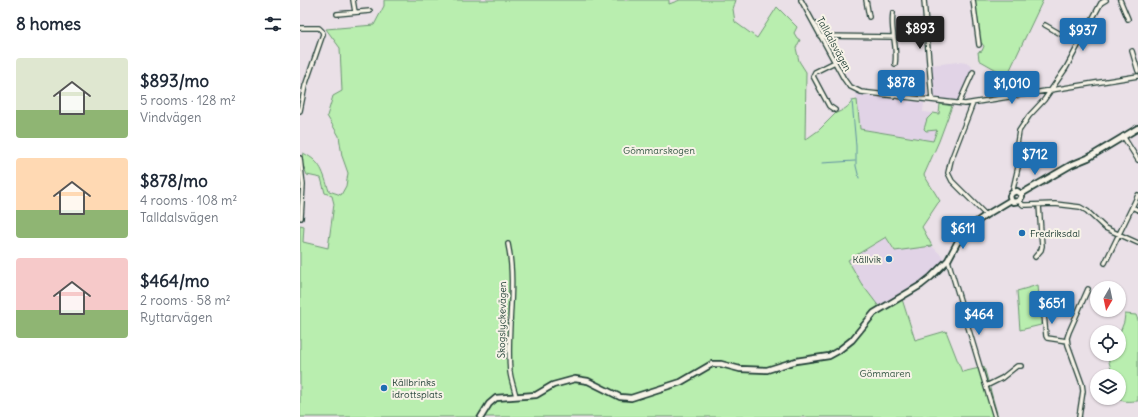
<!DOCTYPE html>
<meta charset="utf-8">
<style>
:root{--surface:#fff;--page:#f6f6f7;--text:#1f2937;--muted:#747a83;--accent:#1f6fb2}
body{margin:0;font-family:Delius,sans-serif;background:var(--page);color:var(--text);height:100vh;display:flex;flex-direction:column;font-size:15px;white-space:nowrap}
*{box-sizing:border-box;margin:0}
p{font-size:13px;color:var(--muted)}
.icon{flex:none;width:22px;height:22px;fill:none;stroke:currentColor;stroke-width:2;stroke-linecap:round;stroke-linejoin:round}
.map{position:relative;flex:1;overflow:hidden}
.details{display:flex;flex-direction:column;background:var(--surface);width:300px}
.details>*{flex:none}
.needle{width:26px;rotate:189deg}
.fabs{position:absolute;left:790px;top:281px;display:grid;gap:8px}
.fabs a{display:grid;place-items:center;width:36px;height:36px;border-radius:50%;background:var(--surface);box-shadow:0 1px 3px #0004;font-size:20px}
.price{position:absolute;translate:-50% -34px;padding:0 9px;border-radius:4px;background:var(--accent);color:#fff;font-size:13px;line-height:26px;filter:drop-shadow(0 1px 2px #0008)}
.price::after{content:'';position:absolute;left:50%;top:24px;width:12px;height:9px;margin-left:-6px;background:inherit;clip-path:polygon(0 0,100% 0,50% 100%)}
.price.selected{background:#222;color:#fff}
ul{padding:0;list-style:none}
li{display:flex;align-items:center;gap:12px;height:100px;padding:0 16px}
li span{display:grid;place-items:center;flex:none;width:112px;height:80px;border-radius:4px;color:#555}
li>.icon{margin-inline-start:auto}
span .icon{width:48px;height:48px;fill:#fffc;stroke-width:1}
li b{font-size:17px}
h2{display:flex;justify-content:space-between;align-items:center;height:48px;padding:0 16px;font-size:17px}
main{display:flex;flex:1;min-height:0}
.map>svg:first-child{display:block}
</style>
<main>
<section class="details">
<h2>8 homes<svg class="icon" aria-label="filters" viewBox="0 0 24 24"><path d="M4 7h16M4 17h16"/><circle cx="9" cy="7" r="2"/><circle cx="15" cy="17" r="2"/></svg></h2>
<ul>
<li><span style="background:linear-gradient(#dfe7d0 65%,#8fb573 0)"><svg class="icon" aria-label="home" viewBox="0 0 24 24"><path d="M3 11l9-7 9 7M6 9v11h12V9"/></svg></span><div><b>$893/mo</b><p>5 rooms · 128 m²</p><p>Vindvägen</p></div></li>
<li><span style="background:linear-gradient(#ffd9b3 65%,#8fb573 0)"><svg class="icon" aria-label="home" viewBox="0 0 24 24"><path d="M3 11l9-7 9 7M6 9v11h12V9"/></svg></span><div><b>$878/mo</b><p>4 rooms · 108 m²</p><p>Talldalsvägen</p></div></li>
<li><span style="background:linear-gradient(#f6c9c9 65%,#8fb573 0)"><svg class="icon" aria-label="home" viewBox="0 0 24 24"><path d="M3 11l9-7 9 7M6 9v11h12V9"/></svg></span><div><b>$464/mo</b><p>2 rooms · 58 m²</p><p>Ryttarvägen</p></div></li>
</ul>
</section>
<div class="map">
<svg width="838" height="417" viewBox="0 0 838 417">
<rect width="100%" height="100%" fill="#eae0e7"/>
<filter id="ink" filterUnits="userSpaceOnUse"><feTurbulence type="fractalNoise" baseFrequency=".025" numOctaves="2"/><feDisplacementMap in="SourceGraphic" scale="8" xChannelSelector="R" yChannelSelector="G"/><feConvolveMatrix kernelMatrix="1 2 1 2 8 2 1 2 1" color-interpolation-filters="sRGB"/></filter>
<g filter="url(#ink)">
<!-- built -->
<path fill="#e1d3e6" d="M658,62L668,63L673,66L659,98L657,100L634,98L633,94L631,65Z
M556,92L565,95L624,102L623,112L633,113L627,119L626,131L637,130L633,141L560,129Z
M586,237L593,250L632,246L644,258L640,264L620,284L580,308L561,283L548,260Z"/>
<!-- green -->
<path fill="#b9eeaf" stroke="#6c9672" d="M84,0H369V4L380,0H436L433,9L435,22L457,38L477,7L497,27L494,33L497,38L500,40L496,48L499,61L506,72L505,140L519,130L536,113C542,111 549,107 552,101L557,100L560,129L633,141L637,130L626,131L624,129L627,119L633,113L639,114L640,104L652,106L639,141L624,175L640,201L638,203L622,227L632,246L595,251L586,237L548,260L561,283L580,308L601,296L615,340L646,331L662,372L684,367L698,417H0V225L4,226L3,242L28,248L34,204L32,196L25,193L21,178L7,175L1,160L3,153C22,162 23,173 29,191L41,195L46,186L48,173L42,156L39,136L27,116L33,96L42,91L40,48L26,29L74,25L84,6Z
M674,0H743L707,76L679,60L678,52L682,51L684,46L680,41Z
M738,285L741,325L720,330L717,291Z
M825,314L836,315L838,320V401C831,401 823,403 817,398H819V376H813L807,355L819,354V335L824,322Z"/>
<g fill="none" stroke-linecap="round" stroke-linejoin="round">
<!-- stream -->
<path stroke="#6091a2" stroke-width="1" d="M552,101L556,146V166L559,178
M522,163L555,161"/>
<!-- minor casing -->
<g stroke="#1f3d34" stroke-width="6">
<path id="minor" d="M53,0L55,12
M501,0L544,79L549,86L561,92L665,104L838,76
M566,0L569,17
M624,0L632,100
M673,0L679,45
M820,0L828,19
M593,13C590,30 598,47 595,64
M37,14L70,11
M745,25L778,44
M0,28H19L22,31L23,34L5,86L0,111
M520,36L594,37
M832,51L838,71
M535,62L515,72L513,76L529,106L535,110
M659,103L673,72
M673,103L651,160L648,173L652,181L686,215
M823,136L838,160
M0,158L3,185L1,218
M714,191L713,189L719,163L717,144L719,131L729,116L744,100L766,68L801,3L806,0
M719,201L723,205H727L755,204L780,207L787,211L805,228L838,243
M832,207L838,210
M208,244C217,286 206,329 210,372C211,380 214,388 216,396
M735,257L741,250L742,246L739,205
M648,260L695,417
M805,263L838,195
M743,303L746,336L747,338L767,341
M686,386L702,378L717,366H721
M779,417L783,391L782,384L768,345L767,338L769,332L788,289"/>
</g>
<!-- tertiary casing -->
<g stroke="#1f3d34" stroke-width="8">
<path id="tertiary" d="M721,194L771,165L788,158L838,128
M711,200L713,202L719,201L722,196L721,194
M711,200L710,196L712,193L717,191L721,194
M181,417L189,404L196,398L236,395L253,385L275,379L288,381L320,397L331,398L381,382L412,364H421L440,369L467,370L496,361L529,356L538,351L552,340L574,313L621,285L631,277L648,260L657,243L671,226L686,215L711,200"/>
</g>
<!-- minor -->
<use href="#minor" stroke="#f7f3e8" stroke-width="3.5"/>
<!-- tertiary -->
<use href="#tertiary" stroke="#f7f3e8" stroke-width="4.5"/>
</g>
</g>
<!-- markers -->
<g fill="#1f6fb2" stroke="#f7f3e8" stroke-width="1.5">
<circle cx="722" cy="233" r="4"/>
<circle cx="589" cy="259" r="4"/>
<circle cx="84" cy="388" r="4"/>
</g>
<g text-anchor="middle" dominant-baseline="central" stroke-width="4" stroke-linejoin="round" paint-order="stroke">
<!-- street labels -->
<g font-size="10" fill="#1f3d34" stroke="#f7f3e8">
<text transform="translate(534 44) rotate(61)">Talldalsvägen</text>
<text transform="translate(202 320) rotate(-89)">Skogslyckevägen</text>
</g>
<!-- park labels -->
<g font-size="10" fill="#365846" stroke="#f7f3e8">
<text x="359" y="150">Gömmarskogen</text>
<text x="585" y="373">Gömmaren</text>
</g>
<!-- poi labels -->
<g font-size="10" fill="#1f3d34" stroke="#f7f3e8" text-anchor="start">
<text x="730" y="233">Fredriksdal</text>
<text x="581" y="259" text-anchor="end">Källvik</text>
<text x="92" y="382">Källbrinks<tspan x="92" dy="12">idrottsplats</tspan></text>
</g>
</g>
</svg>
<div class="fabs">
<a><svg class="needle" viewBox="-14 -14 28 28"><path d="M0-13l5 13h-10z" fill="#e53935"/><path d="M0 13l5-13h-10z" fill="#747a83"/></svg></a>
<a><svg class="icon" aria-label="locate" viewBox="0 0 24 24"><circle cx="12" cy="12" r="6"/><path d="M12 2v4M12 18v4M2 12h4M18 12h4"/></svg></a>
<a><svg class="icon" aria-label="layers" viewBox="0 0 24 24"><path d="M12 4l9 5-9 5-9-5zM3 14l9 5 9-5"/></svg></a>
</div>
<b class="price selected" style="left:620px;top:50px">$893</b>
<b class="price" style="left:783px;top:52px">$937</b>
<b class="price" style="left:601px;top:104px">$878</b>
<b class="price" style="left:712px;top:105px">$1,010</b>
<b class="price" style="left:735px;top:176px">$712</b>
<b class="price" style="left:663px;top:250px">$611</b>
<b class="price" style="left:752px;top:325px">$651</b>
<b class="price" style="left:679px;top:336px">$464</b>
</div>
</main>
